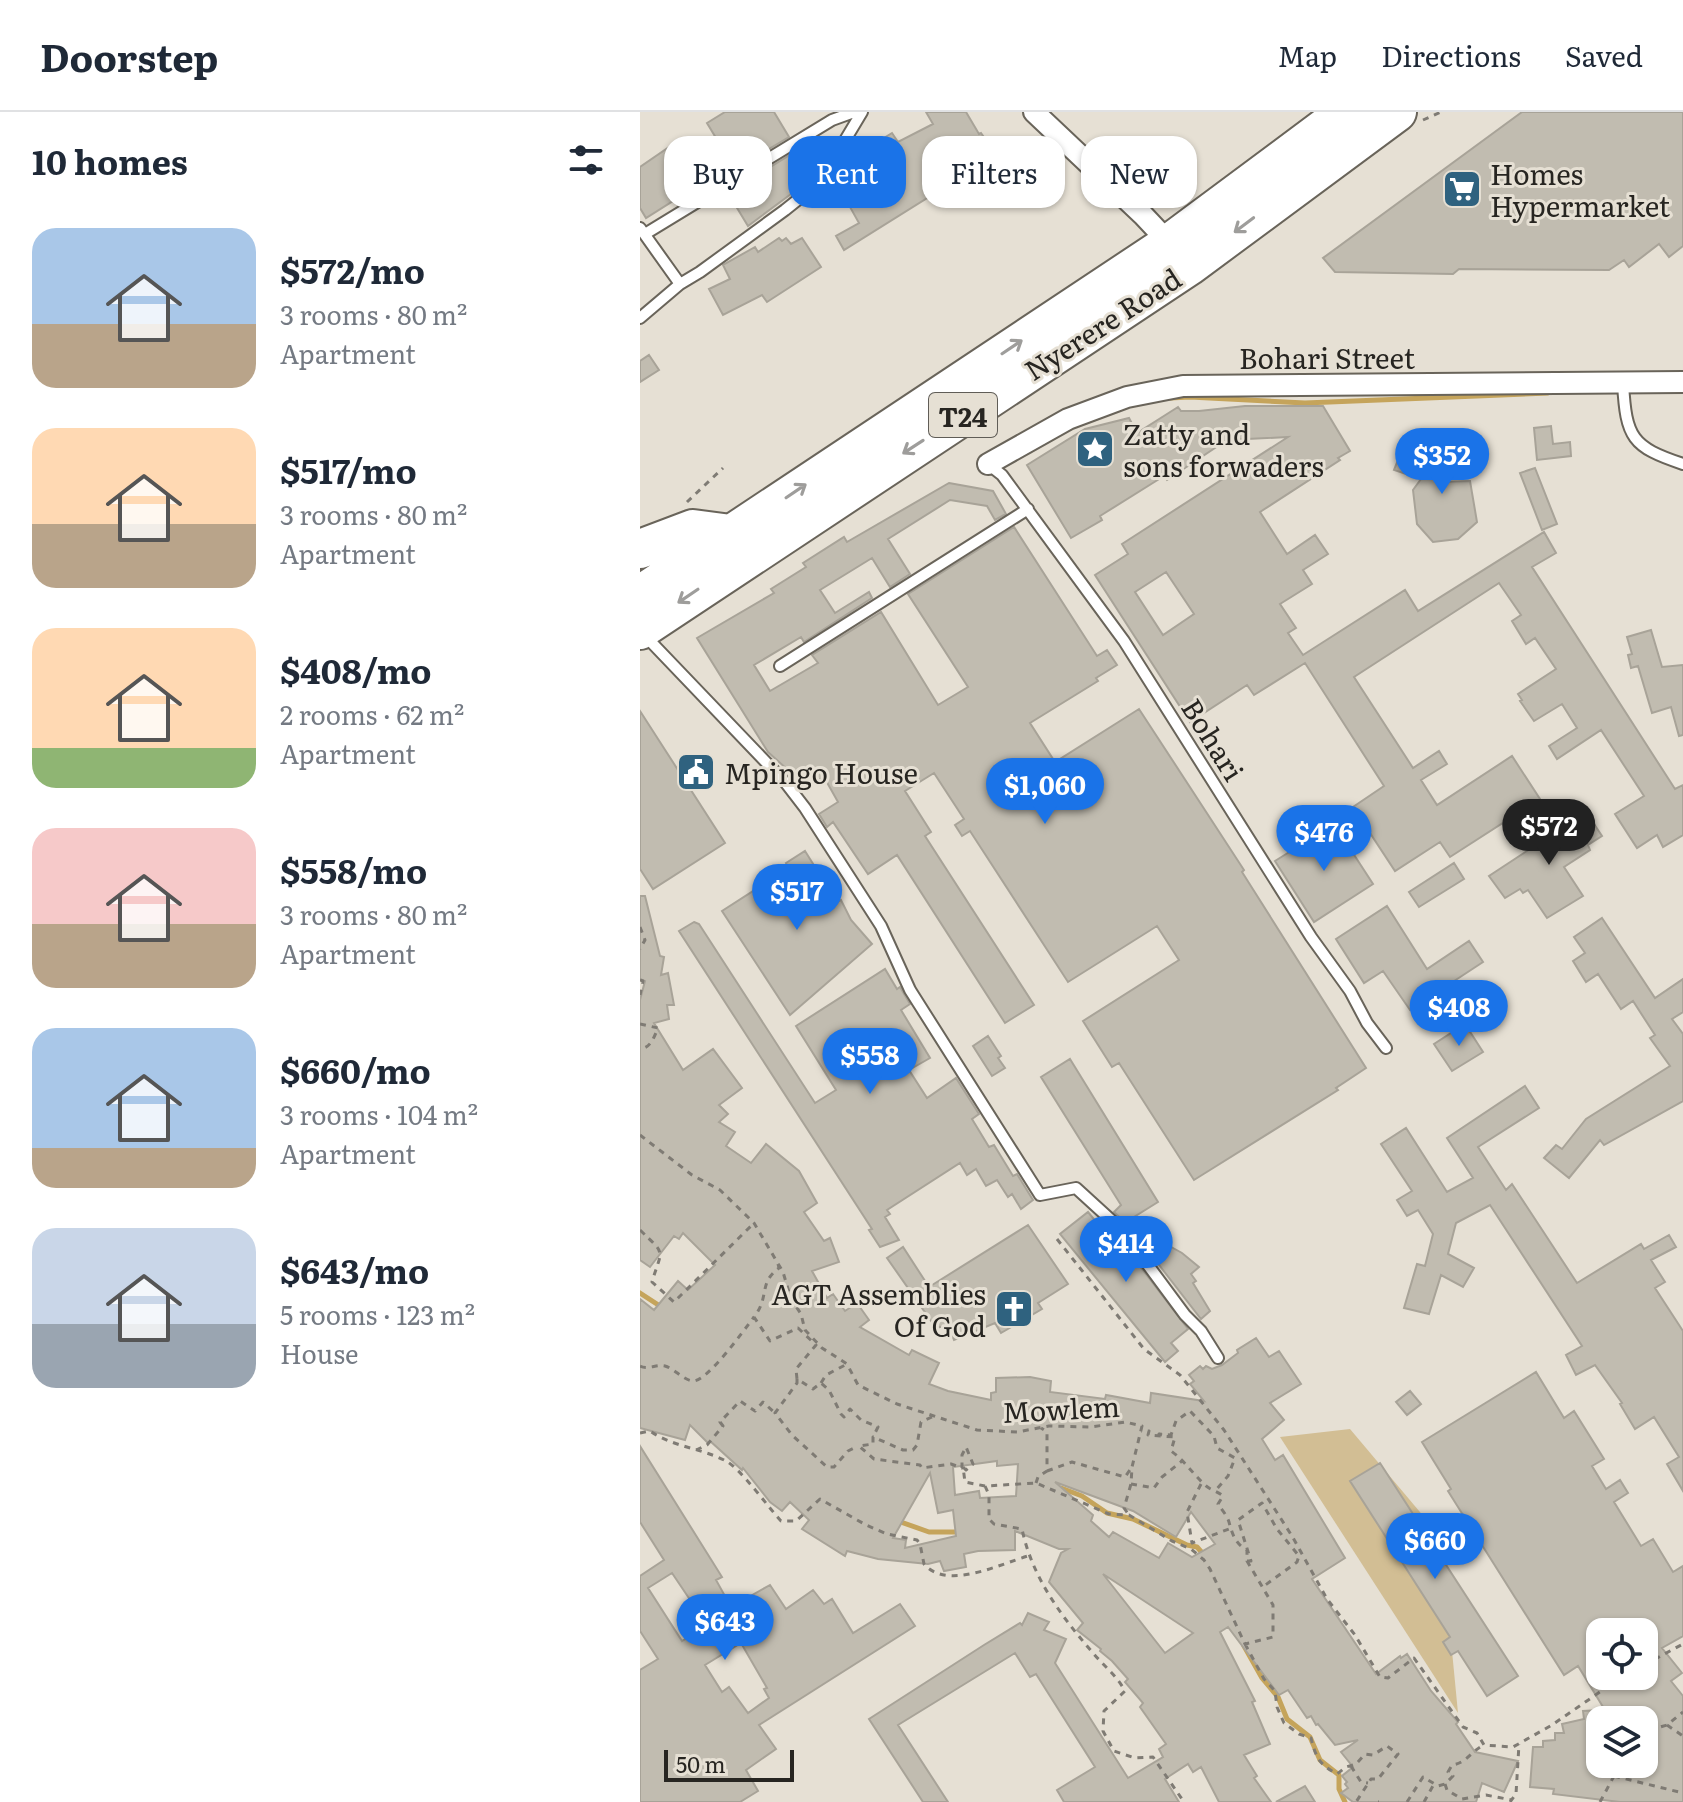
<!DOCTYPE html>
<meta charset="utf-8">
<style>
:root{--surface:#fff;--page:#f6f6f7;--text:#1f2937;--muted:#747a83;--line:#e0e1e3;--accent:#1a73e8}
body{margin:0;font-family:Literata,serif;background:var(--page);color:var(--text);height:100vh;display:flex;flex-direction:column;font-size:30px;white-space:nowrap}
*{box-sizing:border-box;margin:0}
p{font-size:26px;color:var(--muted)}
.icon{flex:none;width:44px;height:44px;fill:none;stroke:currentColor;stroke-width:2;stroke-linecap:round;stroke-linejoin:round}
.map{position:relative;flex:1;overflow:hidden}
.panel{display:flex;flex-direction:column;background:var(--surface);width:640px}
.panel>*{flex:none}
.hud{position:absolute;left:24px;top:24px;width:760px;height:72px;display:flex;gap:16px}
.buttons{position:absolute;left:946px;top:1506px;display:grid;gap:16px}
.buttons a{display:grid;place-items:center;width:72px;height:72px;border-radius:16px;background:var(--surface);box-shadow:0 2px 6px #0004;font-size:40px}
.scale{position:absolute;left:24px;bottom:20px;width:130px;box-sizing:border-box;padding-left:8px;border:4px solid #272521;border-top:0;font-size:22px;line-height:28px;white-space:nowrap;color:#272521;-webkit-text-stroke:6px #e6e0d4;paint-order:stroke}
.price{position:absolute;translate:-50% -68px;padding:0 18px;border-radius:28px;background:var(--accent);color:#fff;font-size:26px;line-height:52px;filter:drop-shadow(0 2px 4px #0008)}
.price::after{content:'';position:absolute;left:50%;top:48px;width:24px;height:18px;margin-left:-12px;background:inherit;clip-path:polygon(0 0,100% 0,50% 100%)}
.price.current{background:#222;color:#fff}
ul{padding:0;list-style:none}
li{display:flex;align-items:center;gap:24px;height:200px;padding:0 32px}
li span{display:grid;place-items:center;flex:none;width:224px;height:160px;border-radius:24px;color:#555}
li>.icon{margin-inline-start:auto}
span .icon{width:96px;height:96px;fill:#fffc;stroke-width:1}
li b{font-size:34px}
h2{display:flex;justify-content:space-between;align-items:center;height:96px;padding:0 32px;font-size:34px}
.tag{padding:0 28px;border-radius:24px;background:var(--surface);box-shadow:0 2px 6px #0004;font-size:28px;line-height:72px}
.tag.current{background:var(--accent);color:#fff}
header{display:flex;align-items:center;gap:48px;box-sizing:border-box;height:112px;padding:0 40px;background:var(--surface);border-bottom:2px solid var(--line)}
header strong{font-size:38px}
nav{display:flex;gap:44px;margin-inline-start:auto;font-size:28px}
main{display:flex;flex:1;min-height:0}
.map>svg:first-child{display:block}
</style>
<header>
<strong>Doorstep</strong>
<nav><a>Map</a><a>Directions</a><a>Saved</a></nav>
</header>
<main>
<section class="panel">
<h2>10 homes<svg class="icon" aria-label="filters" viewBox="0 0 24 24"><path d="M4 7h16M4 17h16"/><circle cx="9" cy="7" r="2"/><circle cx="15" cy="17" r="2"/></svg></h2>
<ul>
<li><span style="background:linear-gradient(#a9c7e8 60%,#b9a48a 0)"><svg class="icon" aria-label="home" viewBox="0 0 24 24"><path d="M3 11l9-7 9 7M6 9v11h12V9"/></svg></span><div><b>$572/mo</b><p>3 rooms · 80 m²</p><p>Apartment</p></div></li>
<li><span style="background:linear-gradient(#ffd9b3 60%,#b9a48a 0)"><svg class="icon" aria-label="home" viewBox="0 0 24 24"><path d="M3 11l9-7 9 7M6 9v11h12V9"/></svg></span><div><b>$517/mo</b><p>3 rooms · 80 m²</p><p>Apartment</p></div></li>
<li><span style="background:linear-gradient(#ffd9b3 75%,#8fb573 0)"><svg class="icon" aria-label="home" viewBox="0 0 24 24"><path d="M3 11l9-7 9 7M6 9v11h12V9"/></svg></span><div><b>$408/mo</b><p>2 rooms · 62 m²</p><p>Apartment</p></div></li>
<li><span style="background:linear-gradient(#f6c9c9 60%,#b9a48a 0)"><svg class="icon" aria-label="home" viewBox="0 0 24 24"><path d="M3 11l9-7 9 7M6 9v11h12V9"/></svg></span><div><b>$558/mo</b><p>3 rooms · 80 m²</p><p>Apartment</p></div></li>
<li><span style="background:linear-gradient(#a9c7e8 75%,#b9a48a 0)"><svg class="icon" aria-label="home" viewBox="0 0 24 24"><path d="M3 11l9-7 9 7M6 9v11h12V9"/></svg></span><div><b>$660/mo</b><p>3 rooms · 104 m²</p><p>Apartment</p></div></li>
<li><span style="background:linear-gradient(#c9d6e8 60%,#9aa5b1 0)"><svg class="icon" aria-label="home" viewBox="0 0 24 24"><path d="M3 11l9-7 9 7M6 9v11h12V9"/></svg></span><div><b>$643/mo</b><p>5 rooms · 123 m²</p><p>House</p></div></li>
</ul>
</section>
<div class="map">
<svg width="1043" height="1690" viewBox="0 0 1043 1690">
<rect width="100%" height="100%" fill="#e6e0d4"/>
<!-- green -->
<path fill="#d2be94" d="M710,1317L801,1425L818,1601L640,1325Z"/>
<g fill="none" stroke-linecap="round" stroke-linejoin="round">
<!-- stream -->
<path stroke="#c5a45b" stroke-width="5" d="M530,286L550,285L665,291L908,281
M0,1181L23,1196
M421,1376L442,1384L467,1401L493,1407L547,1433L557,1435L565,1444
M258,1409L289,1420H322
M604,1534L622,1566L638,1585L647,1607L670,1625L680,1648L699,1663V1677L705,1690"/>
</g>
<!-- building -->
<path fill="#c1bcb0" stroke="#a8a398" stroke-width="2" fill-rule="evenodd" d="M85,0H134L149,25L79,67L76,62L6,106L0,96V55L35,31L45,46L76,26L67,11Z
M286,0H326L339,22L341,21L357,44L290,87L289,85L204,138L196,124L219,111L196,70L228,52L221,40L252,21L258,30L293,12Z
M882,0H1043V134L1029,145L1019,132L989,155L984,148L969,158L819,157L813,162L695,160L683,146Z
M158,38L174,65L108,114L88,81Z
M139,126L142,129L146,126L151,132L162,126L181,155L127,190L122,183L83,203L69,177L90,167L83,153L115,135L118,140Z
M9,243L19,258L0,270V249Z
M605,294H683L710,339L698,346L700,348L620,400L647,442L675,423L688,442L663,458L672,472L640,492L656,516L648,521L663,543L765,478L778,499L904,420L916,441L892,455L1035,677L1043,673V723L1023,735L1017,723L997,736L975,702L1004,684L961,618L917,647L909,634L937,616L922,592L894,609L880,589L882,588L878,582L916,557L895,526L886,532L872,509L881,503L859,471L714,565L773,656L799,639L807,652L781,668L797,693L872,644L900,687L810,745L800,730L755,759L713,695L744,674L665,551L614,583L607,573L550,610L455,463L488,442L482,432L648,325L587,328L527,368L524,364L460,404L462,408L431,426L387,353L445,317L489,306L497,321L538,295L541,299H559ZM526,460L554,502L523,523L495,480Z
M911,314L913,332L930,330L931,344L897,348L894,316Z
M826,332L835,343L804,370L830,369L837,410L818,427L793,430L777,412L773,378L781,367L754,358L760,343L788,355L786,342L801,340L803,353Z
M895,356L917,412L902,418L880,361Z
M309,371L353,379L366,402L355,408L347,394L310,388L248,427L270,462L250,475L232,446L180,478L195,501L229,480L232,486L164,530L161,525L114,553L130,579L178,551L172,543L241,500L298,593L328,575L268,482L374,415L457,544L467,538L477,553L456,566L458,569L390,611L415,650L499,597L604,758L602,760L726,956L696,976L698,978L554,1068L479,951L472,955L443,909L539,848L517,814L428,870L330,719L322,724L315,713L324,707L294,661L265,679L291,720L285,724L394,893L365,911L257,743L228,762L193,710L187,715L179,702L198,690L184,665L164,676L159,668L128,640L57,526L134,481L131,477L166,455L163,451L204,425L207,430Z
M1011,518L1022,555L1043,553V623L1039,624L1031,595L1012,601L998,554L991,556L988,543L992,542L987,525Z
M0,599L85,731L13,777L0,757Z
M946,700L962,724L948,733L950,738L924,755L943,784L907,806L888,778L883,781L880,777L865,786L849,764Z
M694,712L733,772L674,810L635,749Z
M165,739L197,790L201,788L211,808L232,832L150,903L82,799L149,756L146,751Z
M814,751L824,767L779,795L769,780Z
M0,784H5L20,844L24,845L21,863L28,861L34,893H27L29,907L14,911L43,958L73,937L102,976L79,993L88,1002L79,1010L95,1020L86,1034L111,1051L126,1032L159,1059L177,1091L164,1100L184,1129L190,1126L199,1150L172,1159L187,1186L193,1182L205,1199L217,1191L229,1208L220,1215L269,1243L272,1238L299,1251L289,1272L308,1279L351,1288V1281L356,1280V1266L390,1265L411,1269L410,1280L465,1287L466,1283L510,1291L511,1281L564,1289L550,1272L554,1269L549,1263L560,1254L563,1257L566,1254L572,1257L582,1253L598,1241L597,1238L616,1226L629,1245L639,1239L661,1272L630,1291L644,1308L622,1327L635,1348L643,1343L705,1446L672,1467L736,1562L760,1544L761,1546L767,1542L791,1579L818,1610L816,1612L835,1640L878,1649L864,1680L842,1671L836,1690H713L701,1681L708,1676L705,1672L707,1670L702,1664L713,1655L701,1640L718,1628L695,1633L678,1612L676,1613L671,1604L667,1606L648,1578L639,1583L588,1515L580,1520L615,1589L612,1590L630,1632L604,1643L617,1664L614,1666L631,1690H579L561,1655L553,1660L548,1652L525,1667L539,1690H424L417,1678L455,1655L396,1562L390,1565L375,1541L258,1613L308,1690H283L229,1607L344,1533L380,1511L382,1513L388,1501L409,1510L404,1518L426,1527L415,1551L488,1666L523,1645L519,1637L526,1632L500,1595L503,1591L485,1570L488,1567L472,1549L460,1539L461,1537L437,1518L443,1511L409,1470L421,1441L428,1437H419L375,1419V1438L338,1439L324,1442L326,1455L304,1459L300,1449L288,1452L238,1447L207,1439L205,1444L162,1417L169,1408L150,1390L142,1399L130,1390L103,1356L102,1358L70,1329L68,1331L50,1313L45,1328L0,1316V1187L14,1198L38,1169L48,1178L75,1153L43,1121L39,1127L34,1124L10,1155L0,1148V888L5,869L0,867ZM357,1349V1354L378,1352L376,1384L340,1386L339,1379L315,1383L313,1355ZM290,1361L298,1401L313,1398L316,1424L265,1436L266,1428L253,1426ZM415,1370L493,1399L536,1425L551,1400L575,1432L552,1445L528,1431L519,1446L473,1420L469,1425L451,1409L453,1403ZM463,1462L553,1521L525,1541Z
M747,794L787,857L829,829L843,850L770,898L743,859L724,871L696,827Z
M962,806L1015,886L1043,867V900L1032,907L1043,922V989L964,1033L960,1028L929,1066L904,1046L916,1033L922,1037L946,1007L1030,954L1010,926L1015,923L993,889L981,897L958,862L946,870L933,849L945,841L934,825Z
M54,810L59,812L175,991L196,978L156,914L245,857L257,877L260,875L270,892L261,898L290,946L269,958L287,986L316,966L339,1002L332,1007L349,1035L354,1033L373,1064L377,1062L393,1088L381,1097L372,1082L368,1085L357,1068L346,1074L336,1057L327,1063L320,1051L247,1098L250,1102L245,1105L259,1128L240,1135L229,1118L232,1117L39,819Z
M825,912L843,940L812,959L794,932Z
M348,924L361,944L358,946L365,956L352,964L333,934Z
M430,947L518,1090L486,1110L542,1141L559,1155L551,1162L556,1169L553,1171L570,1199L561,1207L488,1113L474,1100L481,1093L401,965Z
M885,974L899,996L838,1035L866,1078L872,1072L937,1171L1001,1132L1004,1137L1029,1123L1036,1135L1011,1148L1025,1170L1015,1176L1043,1219V1379L1027,1352L1039,1345L1014,1305L995,1317L980,1292L982,1291L955,1253L936,1263L926,1243L942,1234L850,1093L816,1111L808,1142L834,1156L823,1175L801,1163L789,1202L764,1196L777,1152L785,1154L793,1122L778,1098L767,1104L757,1088L772,1079L741,1032L766,1016L807,1080L833,1066L807,1026Z
M448,1100L461,1116L464,1113L476,1123L548,1217L531,1231L538,1239L525,1250L420,1122Z
M388,1113L428,1172L398,1191L402,1197L361,1221L355,1211L314,1228L310,1218L306,1219L304,1214L296,1216L247,1146L263,1135L289,1175Z
M896,1260L924,1306L934,1299L964,1347L952,1354L966,1377L980,1368L988,1381L974,1390L1001,1434L1013,1427L1033,1460L1043,1454V1524L1022,1536L1042,1561L1031,1569L1043,1584V1690H980L913,1682L914,1677L890,1675L893,1635H903V1629L915,1628V1621H924L922,1612L944,1607L943,1599L960,1598V1652H1004V1608H971L938,1554L924,1563L818,1395L808,1379L811,1377L782,1330ZM960,1520H1004V1564H960Z
M770,1279L781,1292L767,1303L756,1290Z
M0,1334L82,1465L76,1468L91,1495L130,1473L146,1497L173,1478L184,1492L192,1487L213,1521L260,1492L275,1514L119,1613L136,1637L106,1658L118,1679L100,1690H0V1558L18,1547L0,1519V1464L24,1448L0,1410ZM32,1461L67,1513L42,1529L8,1476ZM101,1531L127,1576L124,1577L129,1586L108,1601L89,1575L82,1580L65,1553Z
M740,1351L878,1564L847,1584L818,1539L811,1543L803,1530L810,1525L710,1369Z
M665,1674L675,1690H636Z"/>
<g fill="none" stroke-linecap="round" stroke-linejoin="round">
<!-- lane casing -->
<g stroke="#69645a" stroke-width="14">
<path id="lane" d="M0,116L40,172
M5,122L192,8L214,0
M0,206L40,172L60,160L145,98L180,70L222,0
M983,271C986,326 992,335 1043,352
M348,352L362,363L484,529L671,825L710,879L727,911L746,936
M12,531L145,670L165,696L241,814L270,878L400,1083L436,1076L482,1118L545,1203L561,1219L578,1246
M140,554L388,397"/>
</g>
<!-- street casing -->
<g stroke="#69645a" stroke-width="24">
<path id="street" d="M394,0L503,103L534,136
M348,352L428,307L487,285L543,274L1043,270"/>
</g>
<!-- highway casing -->
<g stroke="#69645a" stroke-width="42">
<path id="highway" d="M0,437L53,417L91,422
M0,483L530,131L706,0
M0,518L549,154L757,0"/>
</g>
<!-- path -->
<path stroke="#7f7b74" stroke-width="3" stroke-dasharray="6 6" stroke-linecap="butt" d="M783,8L801,0
M47,390L83,356
M0,815L5,828L0,837
M0,868L3,869L0,883
M0,912L18,916C14,925 11,936 0,937
M0,1023L52,1063L80,1078L114,1111L143,1160L151,1187L161,1202L165,1218L182,1236L207,1252L218,1273L257,1292L337,1318L377,1320L409,1314L451,1315L485,1310L502,1314L492,1355L491,1372L484,1396L489,1403
M0,1118C27,1144 22,1136 12,1170L34,1190L114,1111
M417,1127L504,1237L540,1263L584,1318L652,1424L687,1487L715,1523L740,1565L748,1566L774,1546L823,1615L837,1621L844,1633L873,1635L912,1613L983,1564
M138,1152L139,1156C118,1171 130,1185 114,1205L130,1229L158,1216L176,1233L156,1257L157,1267L173,1277L181,1271L189,1278L201,1302L204,1305L210,1297L221,1308L238,1315L233,1325
M0,1254C9,1258 16,1252 25,1254C35,1257 43,1268 53,1269C68,1269 104,1218 114,1205
M157,1267V1271L135,1301L152,1323L187,1355H194L208,1339L218,1334
M181,1271L186,1263L207,1252
M292,1305L281,1310L277,1333L273,1338H263L233,1325V1332L219,1334L234,1347L280,1353L282,1356L311,1352L322,1356V1343L326,1335L333,1352L326,1358L323,1355L325,1370L345,1374L396,1371L469,1402L489,1403L532,1429L551,1437L564,1448L570,1457L605,1532L633,1525V1493L607,1449V1438C595,1432 592,1421 589,1410C587,1403 581,1397 578,1392L583,1384C577,1379 570,1378 565,1373C552,1361 545,1349 531,1339L535,1325L508,1323L509,1319H501
M0,1321L10,1319C33,1335 61,1336 86,1349C101,1357 128,1395 141,1409H156L180,1387L226,1413L247,1422L277,1428L280,1432L284,1452C307,1479 360,1452 388,1444
M522,1323L519,1322L531,1323L536,1309L550,1299L574,1324L577,1336L595,1346L588,1364L575,1379
M56,1338L67,1333L83,1314L80,1310L100,1289L115,1299L123,1290L135,1301
M407,1359L432,1350L485,1365L492,1355
M396,1371L398,1365L407,1359V1320L401,1316
M491,1372L514,1376L522,1365L542,1349
M561,1372L547,1400L552,1431L589,1417
M345,1374L349,1383V1407L354,1412L382,1417C392,1465 421,1504 453,1541C464,1554 477,1564 485,1579L464,1599L463,1619L474,1639L495,1646L513,1645L544,1690
M607,1449H611L598,1408L622,1391L637,1417L659,1444L657,1450L624,1474
M605,1532L624,1567L635,1579L637,1595L644,1611L659,1622L671,1626C676,1646 679,1652 697,1662L706,1655L716,1652L725,1642L733,1643L747,1634L758,1642L738,1667H731L716,1690
M1004,1553L1043,1532
M1027,1613L1043,1624
M1004,1627L1013,1626L1017,1616L1027,1613L1043,1600
M711,1654L721,1670L728,1671
M974,1664L1043,1681
M805,1672L807,1678L822,1687L846,1683L872,1688
M738,1690H739
M767,1690L783,1665L798,1674L805,1672L813,1664L808,1660L812,1653C827,1651 831,1639 844,1633
M784,1690L794,1672
M870,1690L876,1682L879,1632
M960,1690L974,1664L976,1652"/>
<!-- lane -->
<use href="#lane" stroke="#fff" stroke-width="10"/>
<!-- street -->
<use href="#street" stroke="#fff" stroke-width="20"/>
<!-- highway -->
<use href="#highway" stroke="#fff" stroke-width="38"/>
</g>
<!-- one-way arrows -->
<defs><path id="oneway-shaft" d="M-6 0H5M1.5-3L5.5 0L1.5 3" fill="none" stroke-width="1.6" stroke-linecap="round" stroke-linejoin="round" transform="scale(2)"/></defs>
<g stroke="#9e9d9b">
<use href="#oneway-shaft" transform="translate(604 113) rotate(143)"/>
<use href="#oneway-shaft" transform="translate(372 235) rotate(-34)"/>
<use href="#oneway-shaft" transform="translate(273 335) rotate(147)"/>
<use href="#oneway-shaft" transform="translate(156 379) rotate(-34)"/>
<use href="#oneway-shaft" transform="translate(48 484) rotate(146)"/>
</g>
<!-- icons -->
<defs>
<g id="supermarket-square" transform="scale(2)"><rect x="-9" y="-9" width="18" height="18" rx="4" fill="#2f627f" stroke="#e6e0d4"/><path d="M-6-5.5h2.5l.6 2H6L4.5 2H-2.5L-4.4-4H-6ZM-1.5 3.2a1.3 1.3 0 1 0 .1 0ZM3 3.2a1.3 1.3 0 1 0 .1 0Z" fill="#fff"/></g>
<g id="sight-square" transform="scale(2)"><rect x="-9" y="-9" width="18" height="18" rx="4" fill="#2f627f" stroke="#e6e0d4"/><path d="M0-6L1.8-2.2L6-1.7L2.9 1.2L3.7 5.4L0 3.3L-3.7 5.4L-2.9 1.2L-6-1.7L-1.8-2.2Z" fill="#fff"/></g>
<g id="civic-square" transform="scale(2)"><rect x="-9" y="-9" width="18" height="18" rx="4" fill="#2f627f" stroke="#e6e0d4"/><path d="M-.6-6.5H3V-4.5H.6V-3L4-1V1h2V6H-6V1h2V-1L-.6-3ZM-1.2 2.5V6h2.4V2.5Z" fill="#fff"/></g>
<g id="church-square" transform="scale(2)"><rect x="-9" y="-9" width="18" height="18" rx="4" fill="#2f627f" stroke="#e6e0d4"/><path d="M-1.2-6h2.4v3.5h3.3v2.4h-3.3V6h-2.4V-.1h-3.3v-2.4h3.3Z" fill="#fff"/></g>
</defs>
<g fill-rule="evenodd">
<use href="#supermarket-square" x="822" y="77"/>
<use href="#sight-square" x="455" y="337"/>
<use href="#civic-square" x="56" y="660"/>
<use href="#church-square" x="374" y="1197"/>
</g>
<g text-anchor="middle" dominant-baseline="central" stroke-width="6" stroke-linejoin="round" paint-order="stroke">
<!-- shield labels -->
<rect fill="#e6e0d4" stroke="#605d57" stroke-width="2" x="289" y="281" width="68" height="44" rx="6"/>
<g font-size="26" font-weight="bold" fill="#272521">
<text x="323" y="303">T24</text>
</g>
<!-- poi labels -->
<g font-size="28" fill="#272521" stroke="#e6e0d4" text-anchor="start">
<text x="850" y="61">Homes<tspan x="850" dy="32">Hypermarket</tspan></text>
<text x="483" y="321">Zatty and<tspan x="483" dy="32">sons forwaders</tspan></text>
<text x="84" y="660">Mpingo House</text>
<text x="346" y="1181" text-anchor="end">AGT Assemblies<tspan x="346" dy="32">Of God</tspan></text>
</g>
<!-- street labels -->
<g font-size="28" fill="#272521" stroke="#e6e0d4">
<text transform="translate(462 211) rotate(-33)">Nyerere Road</text>
<text x="687" y="245">Bohari Street</text>
<text transform="translate(574 627) rotate(58)">Bohari</text>
<text transform="translate(421 1296) rotate(-3)">Mowlem</text>
</g>
</g>
</svg>
<div class="buttons">
<a><svg class="icon" aria-label="locate" viewBox="0 0 24 24"><circle cx="12" cy="12" r="6"/><path d="M12 2v4M12 18v4M2 12h4M18 12h4"/></svg></a>
<a><svg class="icon" aria-label="layers" viewBox="0 0 24 24"><path d="M12 4l9 5-9 5-9-5zM3 14l9 5 9-5"/></svg></a>
</div>
<div class="scale">50 m</div>
<b class="price" style="left:802px;top:384px">$352</b>
<b class="price" style="left:405px;top:714px">$1,060</b>
<b class="price current" style="left:909px;top:755px">$572</b>
<b class="price" style="left:684px;top:761px">$476</b>
<b class="price" style="left:157px;top:820px">$517</b>
<b class="price" style="left:819px;top:936px">$408</b>
<b class="price" style="left:230px;top:984px">$558</b>
<b class="price" style="left:486px;top:1172px">$414</b>
<b class="price" style="left:795px;top:1469px">$660</b>
<b class="price" style="left:85px;top:1550px">$643</b>
<div class="hud">
<a class="tag">Buy</a>
<a class="tag current">Rent</a>
<a class="tag">Filters</a>
<a class="tag">New</a>
</div>
</div>
</main>
